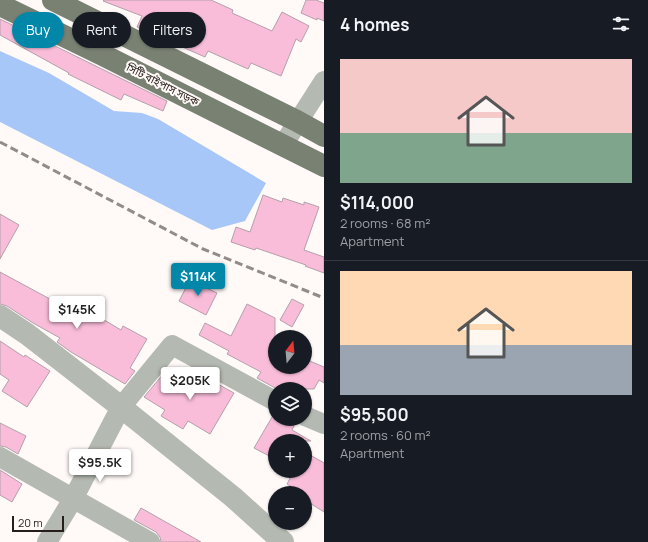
<!DOCTYPE html>
<meta charset="utf-8">
<style>
:root{--surface:#171b24;--page:#20242c;--text:#f1f3f6;--muted:#9ea1a6;--line:#363941;--accent:#0387a9}
body{margin:0;font-family:Manrope,"Noto Sans Bengali",sans-serif;background:var(--page);color:var(--text);height:100vh;display:flex;flex-direction:column;font-size:15px;white-space:nowrap}
*{box-sizing:border-box;margin:0}
p{font-size:13px;color:var(--muted)}
.icon{flex:none;width:22px;height:22px;fill:none;stroke:currentColor;stroke-width:2;stroke-linecap:round;stroke-linejoin:round}
.map{position:relative;flex:1;overflow:hidden}
.drawer{display:flex;flex-direction:column;background:var(--surface);width:324px}
.drawer>*{flex:none}
.banner{position:absolute;left:12px;top:12px;width:252px;height:36px;display:flex;gap:8px}
.needle{width:26px;rotate:16deg}
.fabs{position:absolute;left:268px;top:330px;display:grid;gap:8px}
.fabs a{display:grid;place-items:center;width:44px;height:44px;border-radius:50%;background:var(--surface);box-shadow:0 1px 3px #0004;font-size:20px}
.scale{position:absolute;left:12px;bottom:10px;width:52px;box-sizing:border-box;padding-left:4px;border:2px solid #261e1a;border-top:0;font-size:11px;line-height:14px;white-space:nowrap;color:#261e1a;-webkit-text-stroke:3px #fffaf8;paint-order:stroke}
.price{position:absolute;translate:-50% -34px;padding:0 9px;border-radius:4px;background:#fff;color:#222;font-size:13px;line-height:26px;filter:drop-shadow(0 1px 2px #0008)}
.price::after{content:'';position:absolute;left:50%;top:24px;width:12px;height:9px;margin-left:-6px;background:inherit;clip-path:polygon(0 0,100% 0,50% 100%)}
.price.selected{background:var(--accent);color:#fff}
ul{padding:0;list-style:none}
li{display:grid;align-content:center;gap:8px;height:212px;padding:0 16px}
li+li{border-top:1px solid var(--line)}
li span{display:grid;place-items:center;height:124px;border-radius:0px;color:#555}
li>.icon{margin-inline-start:auto}
span .icon{width:72px;height:72px;fill:#fffc;stroke-width:1}
li b{font-size:17px}
h2{display:flex;justify-content:space-between;align-items:center;height:48px;padding:0 16px;font-size:17px}
.tag{padding:0 14px;border-radius:18px;background:var(--surface);box-shadow:0 1px 3px #0004;font-size:14px;line-height:36px}
.tag.selected{background:var(--accent);color:#fff}
main{display:flex;flex:1;min-height:0}
.map>svg:first-child{display:block}
</style>
<main>
<div class="map">
<svg width="324" height="542" viewBox="0 0 324 542">
<rect width="100%" height="100%" fill="#fffaf8"/>
<!-- water -->
<path fill="#a7c7f8" d="M0,51L49,73L114,111L142,113L158,119L266,183L245,221L212,230L0,122Z"/>
<!-- building -->
<path fill="#f9bdda" stroke="#b4a0a9" d="M104,0H211L233,10L232,13L272,31L282,12L309,26L301,42L296,39L281,76L251,63L248,69L208,51L205,57L171,42L170,44L137,27L142,16L103,1Z
M306,0H316L324,3V21L317,18V20L301,13Z
M0,19L167,101L163,111L124,94L121,100L68,74L69,73L0,35Z
M263,195L282,202L283,198L304,205V202L319,207L304,250L324,257V273L305,266L306,265L256,248L255,250L231,242L236,227L250,232Z
M0,214L19,225L0,259Z
M0,272L74,312L79,305L121,330L123,326L147,339L130,368L135,371L125,384L71,352L57,342L60,338L33,323L7,306L0,304Z
M190,280L217,293L206,315L179,301Z
M292,299L304,305L292,327L280,320Z
M247,304L275,318V367H305V359L324,367V383L319,380L314,389H277L257,378L261,372L227,354L229,351L199,335L205,323L231,336Z
M0,341L24,357L25,355L50,371L27,407L2,391L9,380L0,374Z
M188,371L214,386L216,383L234,393L210,434L188,421L183,429L161,416L165,410L144,397L165,372L182,382Z
M275,412V419H283L294,426L292,430L311,441H275V459L254,448Z
M0,423L26,436L18,454L6,447L0,446Z
M305,452L324,463V512L305,500V493H301L287,484L294,471H305Z
M0,470L22,484L12,502L0,495Z
M141,508L201,542H161L160,537L156,532L134,520Z"/>
<g fill="none" stroke-linecap="round" stroke-linejoin="round">
<!-- minor -->
<path stroke="#b4b9b1" stroke-width="20" d="M283,145L324,81
M305,416L324,424
M0,457L150,542
M47,542L73,499L121,407L172,345L275,401"/>
<!-- tertiary -->
<path stroke="#b4b9b1" stroke-width="22" d="M0,316L27,334L121,407L233,497L283,542"/>
<!-- primary -->
<path stroke="#798173" stroke-width="22" d="M53,0L297,121L324,136
M0,5L101,54L324,166"/>
<!-- rail -->
<path stroke="#928c89" stroke-width="3" stroke-dasharray="8 4" stroke-linecap="butt" d="M0,142L203,249L324,298"/>
</g>
<g text-anchor="middle" dominant-baseline="central" stroke-width="4" stroke-linejoin="round" paint-order="stroke">
<!-- street labels -->
<g font-size="11" fill="#261e1a" stroke="#fffaf8">
<text transform="translate(163 84) rotate(27)">সিটি বাইপাস সড়ক</text>
</g>
</g>
</svg>
<div class="fabs">
<a><svg class="needle" viewBox="-14 -14 28 28"><path d="M0-13l5 13h-10z" fill="#e53935"/><path d="M0 13l5-13h-10z" fill="#9ea1a6"/></svg></a>
<a><svg class="icon" aria-label="layers" viewBox="0 0 24 24"><path d="M12 4l9 5-9 5-9-5zM3 14l9 5 9-5"/></svg></a>
<a>+</a>
<a>−</a>
</div>
<div class="scale">20 m</div>
<b class="price selected" style="left:198px;top:297px">$114K</b>
<b class="price" style="left:77px;top:330px">$145K</b>
<b class="price" style="left:190px;top:401px">$205K</b>
<b class="price" style="left:100px;top:483px">$95.5K</b>
<div class="banner">
<a class="tag selected">Buy</a>
<a class="tag">Rent</a>
<a class="tag">Filters</a>
</div>
</div>
<section class="drawer">
<h2>4 homes<svg class="icon" aria-label="filters" viewBox="0 0 24 24"><path d="M4 7h16M4 17h16"/><circle cx="9" cy="7" r="2"/><circle cx="15" cy="17" r="2"/></svg></h2>
<ul>
<li><span style="background:linear-gradient(#f6c9c9 60%,#7fa58c 0)"><svg class="icon" aria-label="home" viewBox="0 0 24 24"><path d="M3 11l9-7 9 7M6 9v11h12V9"/></svg></span><div><b>$114,000</b><p>2 rooms · 68 m²</p><p>Apartment</p></div></li>
<li><span style="background:linear-gradient(#ffd9b3 60%,#9aa5b1 0)"><svg class="icon" aria-label="home" viewBox="0 0 24 24"><path d="M3 11l9-7 9 7M6 9v11h12V9"/></svg></span><div><b>$95,500</b><p>2 rooms · 60 m²</p><p>Apartment</p></div></li>
</ul>
</section>
</main>
